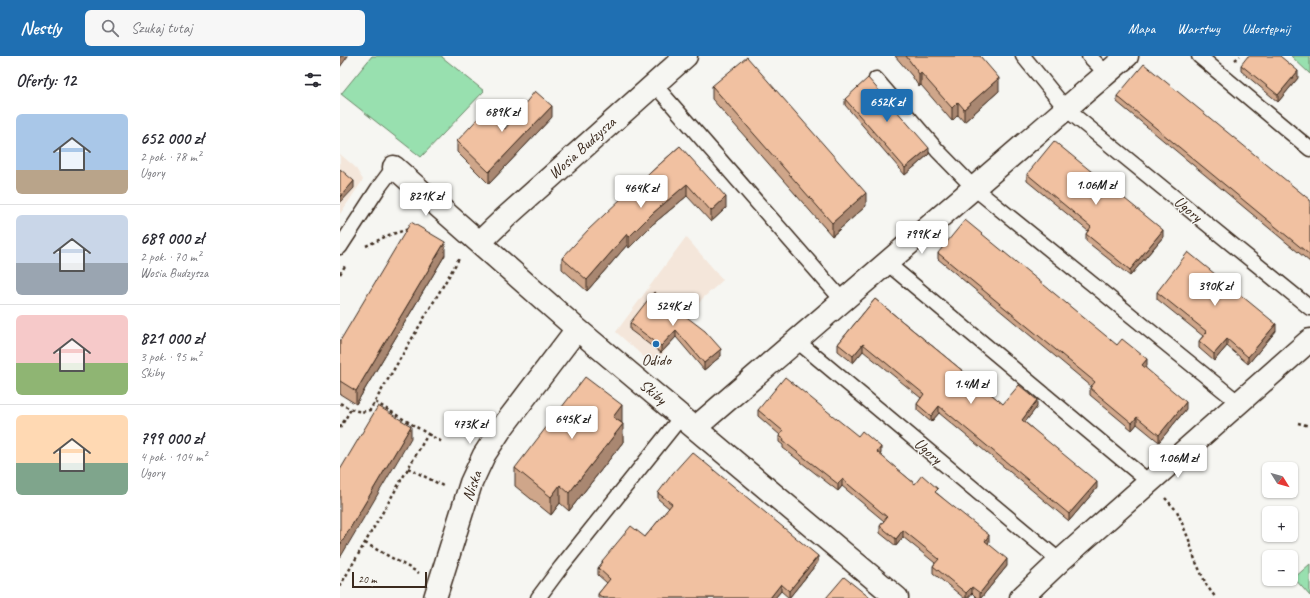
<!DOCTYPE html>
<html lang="pl">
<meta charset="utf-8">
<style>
:root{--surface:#fff;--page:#f7f7f7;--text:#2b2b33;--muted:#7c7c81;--line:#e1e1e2;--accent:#1f6fb2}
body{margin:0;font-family:Caveat,sans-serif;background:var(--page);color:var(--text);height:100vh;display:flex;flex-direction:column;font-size:15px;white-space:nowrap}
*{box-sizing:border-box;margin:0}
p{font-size:13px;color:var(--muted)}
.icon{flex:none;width:22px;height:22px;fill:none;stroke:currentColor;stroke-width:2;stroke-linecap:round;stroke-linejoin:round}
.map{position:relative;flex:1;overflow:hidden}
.panel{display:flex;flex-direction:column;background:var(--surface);width:340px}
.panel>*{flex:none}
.needle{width:26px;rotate:127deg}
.controls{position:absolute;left:922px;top:406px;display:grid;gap:8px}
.controls a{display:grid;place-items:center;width:36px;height:36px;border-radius:6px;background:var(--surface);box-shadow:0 1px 3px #0004;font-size:20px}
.scale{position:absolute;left:12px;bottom:10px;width:75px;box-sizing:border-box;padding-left:4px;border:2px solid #3b2a1e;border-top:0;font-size:11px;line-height:14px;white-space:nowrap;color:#3b2a1e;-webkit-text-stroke:3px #f6f6f2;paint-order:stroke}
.price{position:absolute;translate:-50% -34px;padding:0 9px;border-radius:4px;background:#fff;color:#222;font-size:13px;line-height:26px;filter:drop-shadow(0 1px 2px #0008)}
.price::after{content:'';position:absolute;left:50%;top:24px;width:12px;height:9px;margin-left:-6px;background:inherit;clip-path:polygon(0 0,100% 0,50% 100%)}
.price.current{background:var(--accent);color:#fff}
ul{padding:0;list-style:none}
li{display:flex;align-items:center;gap:12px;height:100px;padding:0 16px}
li+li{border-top:1px solid var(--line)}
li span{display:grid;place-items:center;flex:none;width:112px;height:80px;border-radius:6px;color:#555}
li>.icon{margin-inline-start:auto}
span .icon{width:48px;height:48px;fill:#fffc;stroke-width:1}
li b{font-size:17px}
h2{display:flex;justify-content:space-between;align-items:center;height:48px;padding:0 16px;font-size:17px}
header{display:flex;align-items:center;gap:24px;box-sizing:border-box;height:56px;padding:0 20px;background:var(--accent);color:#fff}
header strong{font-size:19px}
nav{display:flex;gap:22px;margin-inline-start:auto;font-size:14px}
.search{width:280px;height:36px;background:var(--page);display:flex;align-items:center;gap:10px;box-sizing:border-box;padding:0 14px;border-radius:6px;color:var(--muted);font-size:15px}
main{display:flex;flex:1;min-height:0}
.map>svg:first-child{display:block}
</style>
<header>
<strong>Nestly</strong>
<div class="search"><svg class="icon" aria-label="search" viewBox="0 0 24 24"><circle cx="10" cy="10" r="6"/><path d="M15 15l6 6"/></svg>Szukaj tutaj</div>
<nav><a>Mapa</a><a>Warstwy</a><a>Udostępnij</a></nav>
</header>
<main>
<section class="panel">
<h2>Oferty: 12<svg class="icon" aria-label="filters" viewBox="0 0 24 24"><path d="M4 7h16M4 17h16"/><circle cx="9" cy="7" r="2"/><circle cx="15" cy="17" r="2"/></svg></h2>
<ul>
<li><span style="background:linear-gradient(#a9c7e8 70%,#b9a48a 0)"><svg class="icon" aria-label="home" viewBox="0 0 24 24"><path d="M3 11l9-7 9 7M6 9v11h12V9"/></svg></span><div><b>652 000 zł</b><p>2 pok. · 78 m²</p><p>Ugory</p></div></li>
<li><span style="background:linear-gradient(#c9d6e8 60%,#9aa5b1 0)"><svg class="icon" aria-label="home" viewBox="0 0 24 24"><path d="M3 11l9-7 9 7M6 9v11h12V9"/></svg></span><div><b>689 000 zł</b><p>2 pok. · 70 m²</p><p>Wosia Budzysza</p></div></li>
<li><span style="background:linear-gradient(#f6c9c9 60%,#8fb573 0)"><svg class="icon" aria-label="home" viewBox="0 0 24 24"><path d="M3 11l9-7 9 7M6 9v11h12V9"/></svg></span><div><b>821 000 zł</b><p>3 pok. · 95 m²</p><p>Skiby</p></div></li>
<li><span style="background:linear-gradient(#ffd9b3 60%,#7fa58c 0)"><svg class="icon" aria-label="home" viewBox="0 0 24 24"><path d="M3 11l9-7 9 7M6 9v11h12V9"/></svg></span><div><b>799 000 zł</b><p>4 pok. · 104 m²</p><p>Ugory</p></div></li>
</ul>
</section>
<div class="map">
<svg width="970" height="542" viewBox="0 0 970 542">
<rect width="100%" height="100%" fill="#f6f6f2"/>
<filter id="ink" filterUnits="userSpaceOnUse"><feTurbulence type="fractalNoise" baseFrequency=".025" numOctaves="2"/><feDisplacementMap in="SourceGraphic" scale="8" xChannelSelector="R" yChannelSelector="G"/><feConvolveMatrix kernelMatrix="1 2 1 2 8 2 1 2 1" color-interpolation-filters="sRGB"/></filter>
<g filter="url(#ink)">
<!-- built -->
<path fill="#f4e6da" d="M0,98L15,111L23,124L0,158Z
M346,181L383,224L362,243L314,310L276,276Z"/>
<!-- green -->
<path fill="#98e0af" stroke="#6a8566" d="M32,0H102V1L144,35L81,101L1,38Z
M951,0H970V18Z
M970,508V540L954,522Z"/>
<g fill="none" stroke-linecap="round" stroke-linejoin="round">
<!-- service casing -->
<g stroke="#3b2a1e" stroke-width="17">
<path id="service" d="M683,0L726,53L970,252
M749,0L767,18
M859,0L970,93
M536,23L597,94L634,132L899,347
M314,28L503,245
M0,191L39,131L54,111
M547,207L809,426
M457,285L720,505
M198,542L221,511L341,361"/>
</g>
<!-- minor casing -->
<g stroke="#3b2a1e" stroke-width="25">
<path id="minor" d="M54,111L237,273L557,542
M140,186L166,161L346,0
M355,372L787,0
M95,542L131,427L144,399L161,373L237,273
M681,542L720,505L970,284"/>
</g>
<!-- path -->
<path stroke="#3b2a1e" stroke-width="2.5" stroke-dasharray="3 3" stroke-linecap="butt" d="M895,4L900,0
M26,190L49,179L69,173
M0,218L5,210
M0,347C10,353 19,358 30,354L120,201
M958,367L970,370
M0,372L11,353
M88,378L102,386
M68,412L105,431
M825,442L837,455L849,484L855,504L867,530L876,542
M25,487L79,517
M0,530L88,378L35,346"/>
<!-- service -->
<use href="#service" stroke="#f6f6f2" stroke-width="14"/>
<!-- minor -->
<use href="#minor" stroke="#f6f6f2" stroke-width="22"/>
</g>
<!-- wall -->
<path fill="#cfa68a" stroke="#3b2a1e" d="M555,0H640L659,35L624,66L618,59L612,65L581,29L579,31L572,20Z
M901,9L958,22L938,46L901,15Z
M372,30L526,150L492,180L372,43Z
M777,40L970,144V206L777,46Z
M505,43L589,98L565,119L505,49Z
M212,61L149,128L117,96V85Z
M340,90L386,152L371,166L347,140L313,168L289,192L287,189L247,235L222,213V202L300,126Z
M687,118L823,181L790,220L746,185V178L748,175L687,125Z
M598,197L777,289L807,310L805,312L846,353L819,386L797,368L792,374L750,339V332L751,330L598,203Z
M105,199L16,348L0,338V285Z
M817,236L936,275L908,308L887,290L874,305L859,292V285L863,280L817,243Z
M535,243L663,348L697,351L685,366L757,432L729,465L599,357L591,366L577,354V348L581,342L523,295L513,307L498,295V288Z
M290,267L365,275L381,300L364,314L336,281L321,297L290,274Z
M418,354L518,380L541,397L540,399L575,428L598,438L649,486L648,487L667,510L641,542H637L632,537L628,542H624L593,517V510L595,507L563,481L556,490L540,477V470L544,465L502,430L498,435L443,392V389L439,386V380L440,379L418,360Z
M282,367L283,386L229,455L220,447L211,459L175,430V412Z
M318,437L478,506L449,542L441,535L435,542H258V538L267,527L258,519V512L262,507V505L305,481L329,452L318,443Z"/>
<!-- shaded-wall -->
<path fill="#a98771" stroke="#3b2a1e" d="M0,0H8L0,11Z
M958,15V22L938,46V39Z
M581,17V29L579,31V18Z
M659,22V35L624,66V53Z
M618,46V59L612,65V52Z
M212,50V61L149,128V116Z
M589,92V98L565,119V112Z
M14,125V132L0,147V141Z
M347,128V140L313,168L289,192V181L313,157Z
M526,137V150L492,180V167Z
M386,141V152L371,166V155Z
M823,174V181L790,220V214Z
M287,178V189L247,235V224Z
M105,186V199L16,348V335Z
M936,268V275L908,308V301Z
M336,274V281L321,297V290Z
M887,283V290L874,305V298Z
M523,288V295L513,307V300Z
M381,293V300L364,314V307Z
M807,303V310L802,316V309Z
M697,344V351L682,370V364Z
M846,346V353L819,386V379Z
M282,349V367L273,361Z
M599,350V357L591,366V360Z
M797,361V368L792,374V367Z
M283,368V386L229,455V437Z
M71,370V382L0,502V489Z
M541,391V397L537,403V396Z
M502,423V430L498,435V428Z
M757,426V432L729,465V458Z
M220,429V447L211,459V441Z
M563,474V481L556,490V483Z
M649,479V486L645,491V485Z
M478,500V506L449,542V535Z
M667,503V510L641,542H640V537Z
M441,528V535L435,542H430Z
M632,531V537L628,542H626V537Z"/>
<!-- building -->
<path fill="#f1c1a1" stroke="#3b2a1e" d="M566,0H640L659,22L624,53L618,46L612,52L581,17L579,18L572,8Z
M908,0H940L958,15L938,39L901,9Z
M407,1L526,137L492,167L372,30Z
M804,8L970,144V199L777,40Z
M528,22L589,92L565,112L505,43Z
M195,35L212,50L149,116L117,85L145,55L165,73Z
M714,85L823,174L790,214L746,178L751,171L687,118Z
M340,90L386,141L371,155L347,128L313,157L289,181L287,178L247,224L222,202L248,174L300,125V126Z
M0,113L14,125L0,141Z
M625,164L777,289L782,283L807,303L802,309L846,346L819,379L797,361L792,367L750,332L755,326L598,197Z
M71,166L105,186L16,335L0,325V285Z
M848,196L936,268L908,301L887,283L874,298L859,285L867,276L817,236Z
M314,236L365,275L381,293L364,307L336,274L321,290L290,267Z
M535,243L663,348L679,329L697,344L682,364L757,426L729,458L599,350L591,360L577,348L584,338L523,288L513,300L498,288Z
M245,321L282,349L273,361L283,368L229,437L220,429L211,441L175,412Z
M445,321L518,380L522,375L541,391L537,396L575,428L582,419L598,433L595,436L649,479L645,485L667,503L640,537L632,531L626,537L593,510L599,503L563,474L556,483L540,470L547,461L502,423L498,428L443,385L444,383L439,380L443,375L418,354Z
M38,350L71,370L0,489V414Z
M352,396L478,500L449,535L441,528L430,542H263L258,538L270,523L258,512L263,506L262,505L291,470L305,481L332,448L318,437L333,417Z
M504,521L530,542H486Z"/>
</g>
<!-- markers -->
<circle fill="#1f6fb2" stroke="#f6f6f2" stroke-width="1.5" cx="316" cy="288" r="4"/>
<g text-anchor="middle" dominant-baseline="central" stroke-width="3" stroke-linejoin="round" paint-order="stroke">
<!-- street labels -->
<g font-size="16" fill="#3b2a1e" stroke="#f6f6f2">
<text transform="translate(242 92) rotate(-42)">Wosia Budzysza</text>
<text transform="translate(848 153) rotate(39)">Ugory</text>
<text transform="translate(313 336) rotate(40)">Skiby</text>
<text transform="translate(588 395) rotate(40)">Ugory</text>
<text transform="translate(132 430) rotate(-70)">Niska</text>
</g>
<!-- poi labels -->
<g font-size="16" fill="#3b2a1e" stroke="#f6f6f2">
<text x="316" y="304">Odido</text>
</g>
</g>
</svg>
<div class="controls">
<a><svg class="needle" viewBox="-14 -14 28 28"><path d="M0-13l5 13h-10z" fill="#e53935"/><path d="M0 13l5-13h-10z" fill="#7c7c81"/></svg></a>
<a>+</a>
<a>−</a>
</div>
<div class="scale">20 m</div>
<b class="price current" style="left:547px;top:67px">652K zł</b>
<b class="price" style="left:162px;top:77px">689K zł</b>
<b class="price" style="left:756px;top:150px">1.06M zł</b>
<b class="price" style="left:301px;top:153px">464K zł</b>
<b class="price" style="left:86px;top:161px">821K zł</b>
<b class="price" style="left:582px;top:199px">799K zł</b>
<b class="price" style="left:875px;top:251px">390K zł</b>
<b class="price" style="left:333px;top:271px">524K zł</b>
<b class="price" style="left:631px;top:349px">1.4M zł</b>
<b class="price" style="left:232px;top:384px">645K zł</b>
<b class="price" style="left:130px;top:389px">473K zł</b>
<b class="price" style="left:838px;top:423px">1.06M zł</b>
</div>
</main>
